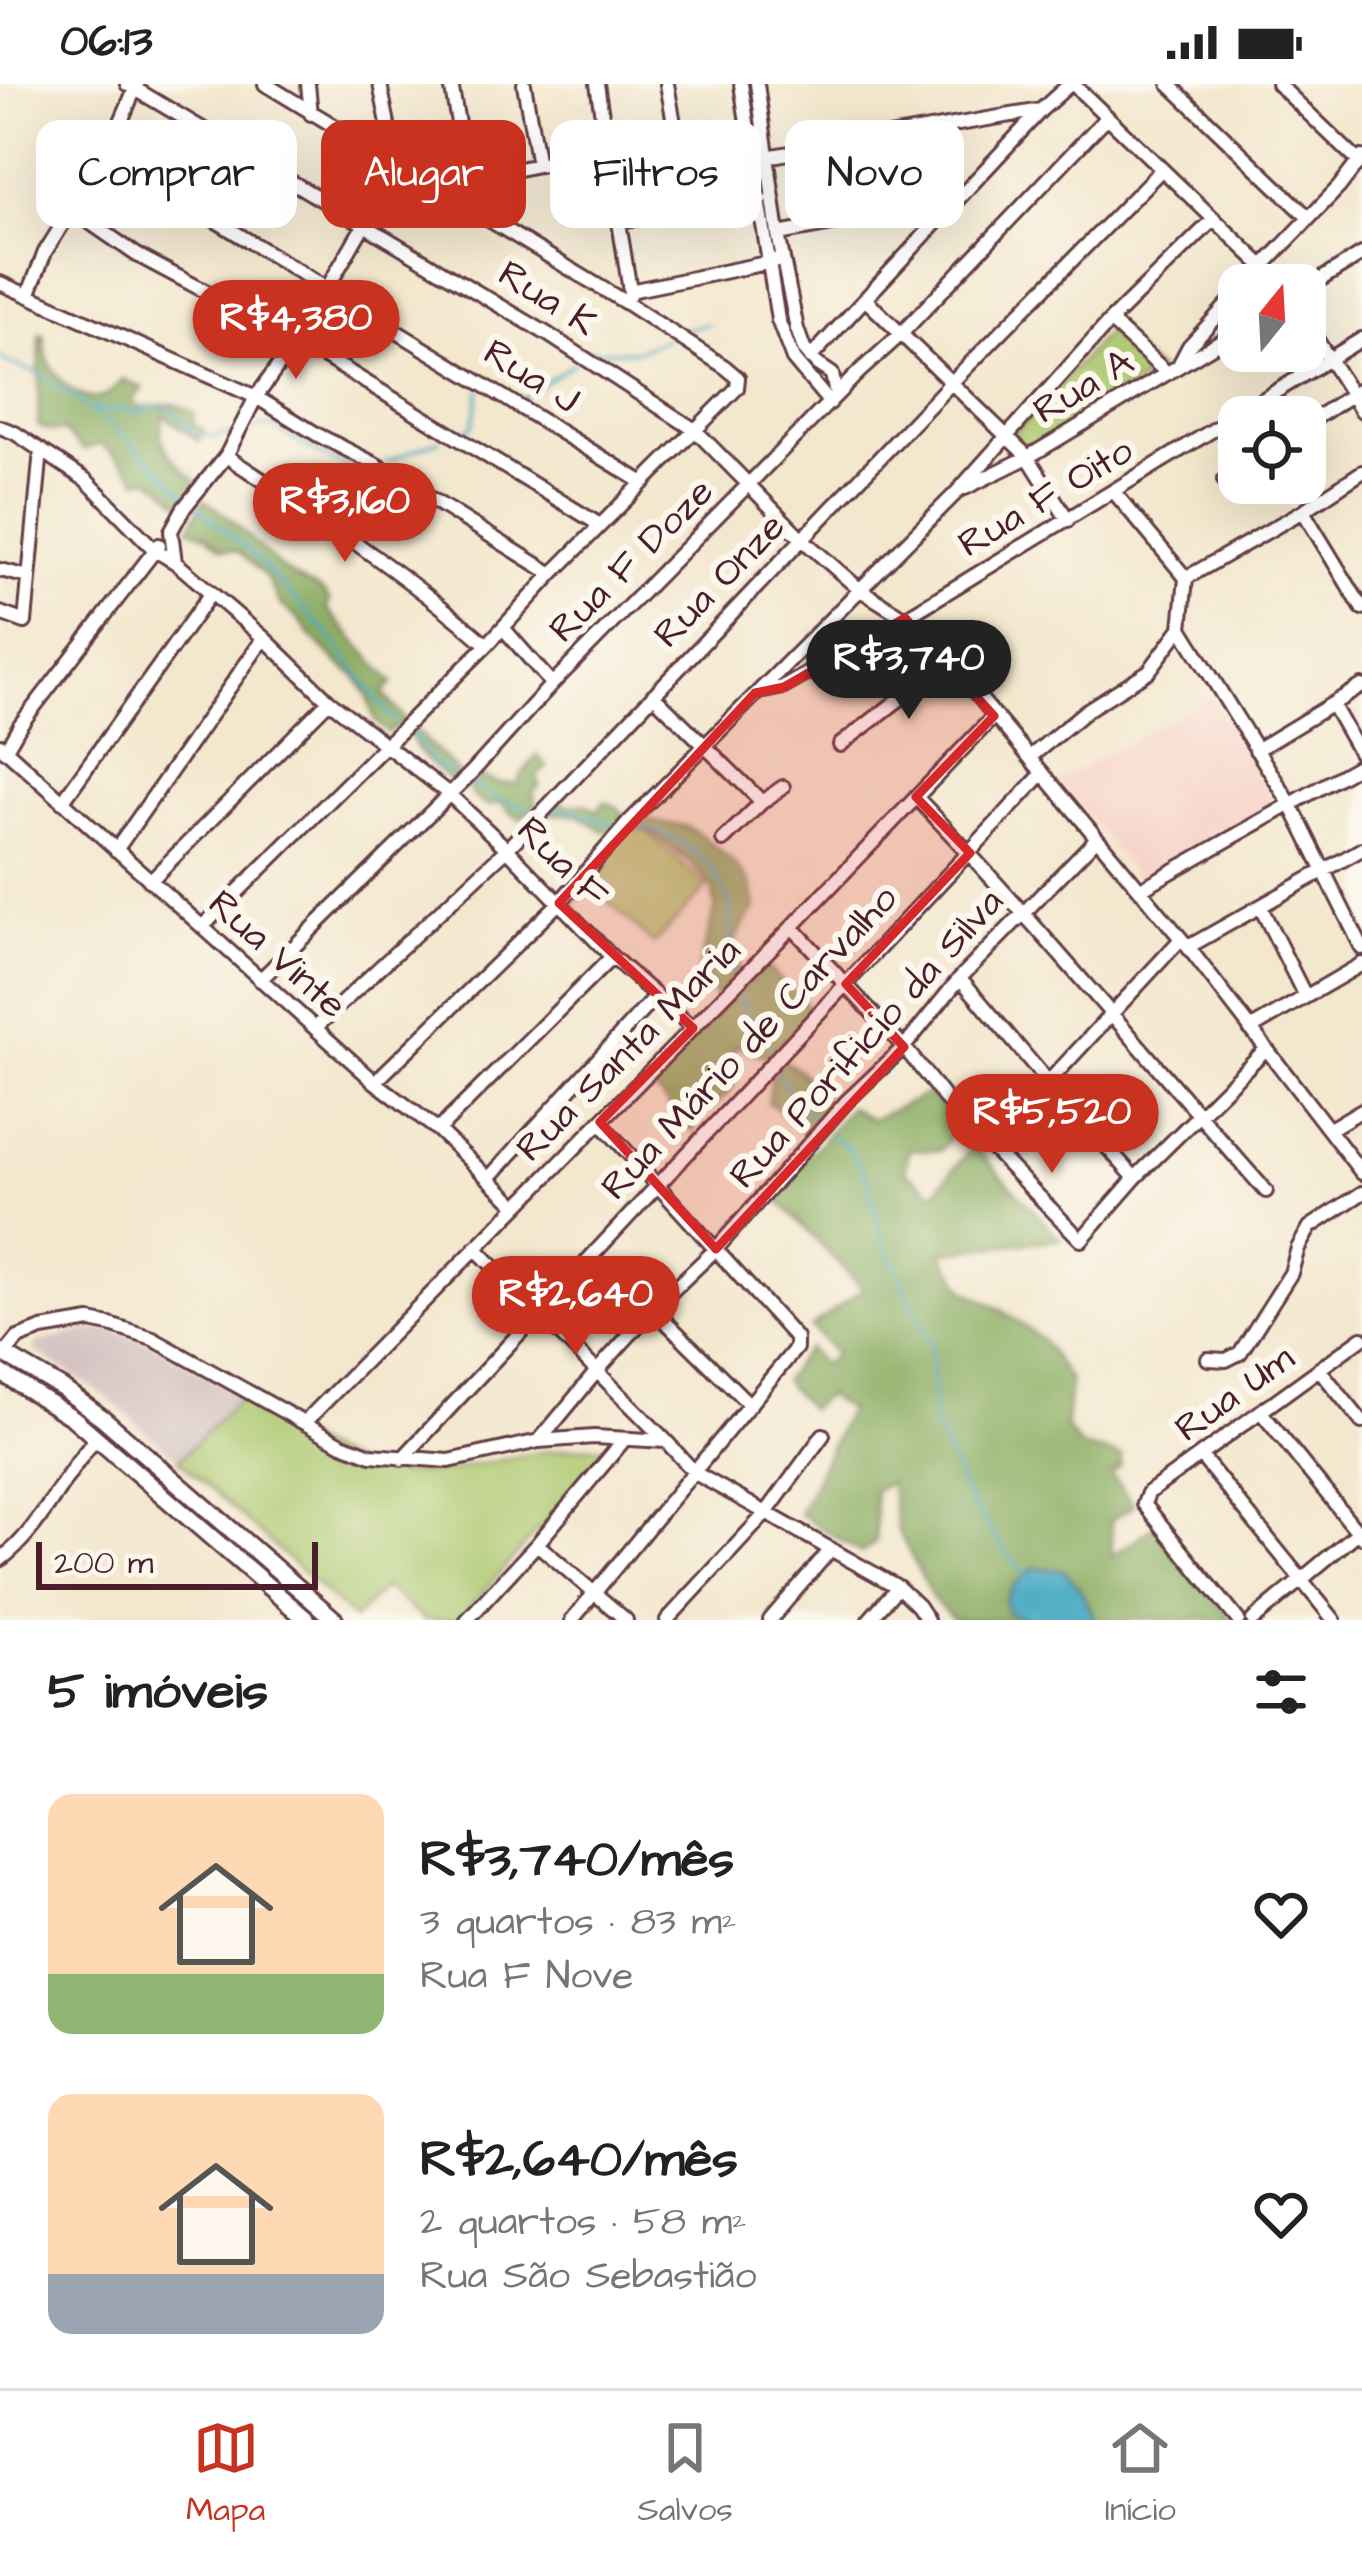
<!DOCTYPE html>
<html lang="pt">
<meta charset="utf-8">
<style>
:root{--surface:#fff;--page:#f6f6f6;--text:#222;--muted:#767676;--line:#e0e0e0;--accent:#c8321e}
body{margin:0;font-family:"Architects Daughter",sans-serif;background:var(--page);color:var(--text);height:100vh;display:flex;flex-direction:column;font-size:45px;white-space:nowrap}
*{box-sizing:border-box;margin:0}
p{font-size:39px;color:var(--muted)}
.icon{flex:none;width:66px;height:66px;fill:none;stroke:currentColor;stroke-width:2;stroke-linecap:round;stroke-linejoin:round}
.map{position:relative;height:1536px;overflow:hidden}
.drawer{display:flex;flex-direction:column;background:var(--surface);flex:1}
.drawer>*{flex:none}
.hud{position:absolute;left:36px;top:36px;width:1290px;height:108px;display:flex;gap:24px}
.needle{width:78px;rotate:18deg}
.controls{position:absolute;left:1218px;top:180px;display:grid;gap:24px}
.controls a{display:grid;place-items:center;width:108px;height:108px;border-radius:24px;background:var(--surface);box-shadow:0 12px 48px #0002;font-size:60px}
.scale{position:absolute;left:36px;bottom:30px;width:282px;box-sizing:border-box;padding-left:12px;border:6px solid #4a1f2b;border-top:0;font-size:33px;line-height:42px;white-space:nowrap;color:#4a1f2b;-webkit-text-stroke:9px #fbf7ec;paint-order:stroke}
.price{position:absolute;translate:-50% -102px;padding:0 27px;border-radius:42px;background:var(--accent);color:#fff;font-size:39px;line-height:78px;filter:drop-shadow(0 3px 6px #0008)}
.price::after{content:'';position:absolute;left:50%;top:72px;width:36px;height:27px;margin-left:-18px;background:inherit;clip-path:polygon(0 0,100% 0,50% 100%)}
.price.on{background:#222;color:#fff}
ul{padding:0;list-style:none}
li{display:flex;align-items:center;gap:36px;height:300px;padding:0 48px}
li span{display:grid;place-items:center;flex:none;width:336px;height:240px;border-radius:24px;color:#555}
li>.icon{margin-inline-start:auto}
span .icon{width:144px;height:144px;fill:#fffc;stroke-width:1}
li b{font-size:51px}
h2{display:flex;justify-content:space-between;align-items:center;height:144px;padding:0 48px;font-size:51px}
.pill{padding:0 42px;border-radius:24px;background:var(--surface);box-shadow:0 12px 48px #0002;font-size:42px;line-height:108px}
.pill.on{background:var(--accent);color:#fff}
.status{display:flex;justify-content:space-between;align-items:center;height:84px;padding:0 60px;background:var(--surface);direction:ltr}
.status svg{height:33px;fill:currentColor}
.menu{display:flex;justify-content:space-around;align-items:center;height:168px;border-top:3px solid var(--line);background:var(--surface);font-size:33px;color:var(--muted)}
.menu a{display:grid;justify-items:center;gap:6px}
.menu .on{color:var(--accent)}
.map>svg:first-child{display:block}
</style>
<div class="status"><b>06:13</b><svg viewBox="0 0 49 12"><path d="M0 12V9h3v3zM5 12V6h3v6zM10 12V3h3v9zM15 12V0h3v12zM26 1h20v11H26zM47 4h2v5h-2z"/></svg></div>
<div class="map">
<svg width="1362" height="1536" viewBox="0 0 1362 1536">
<rect width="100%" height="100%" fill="#fbf7ec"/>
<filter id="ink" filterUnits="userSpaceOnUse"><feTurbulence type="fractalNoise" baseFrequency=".00833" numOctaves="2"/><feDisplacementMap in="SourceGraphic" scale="24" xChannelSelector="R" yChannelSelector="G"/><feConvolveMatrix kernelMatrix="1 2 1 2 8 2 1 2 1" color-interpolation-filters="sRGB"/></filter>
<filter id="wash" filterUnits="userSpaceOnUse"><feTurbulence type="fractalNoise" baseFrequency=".004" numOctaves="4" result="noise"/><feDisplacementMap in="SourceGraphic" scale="48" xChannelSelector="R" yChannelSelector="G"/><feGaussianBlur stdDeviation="2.7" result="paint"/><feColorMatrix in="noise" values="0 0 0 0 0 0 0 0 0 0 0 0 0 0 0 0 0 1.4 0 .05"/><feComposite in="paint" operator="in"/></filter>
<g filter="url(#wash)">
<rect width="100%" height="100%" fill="#f3e7cd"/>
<!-- built -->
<path fill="#f7d1c6" d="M1211,613L1274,719L1139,795L1058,697Z"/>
<!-- industrial -->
<path fill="#d2bfbf" d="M102,1243L154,1261L241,1313L179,1376L107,1313L34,1266L37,1259Z"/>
<!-- green -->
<path fill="#acc76d" stroke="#7b734c" stroke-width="3" d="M1110,245L1158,287L1029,367L1013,350Z
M631,744L645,746L707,803L654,860L591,802L570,824L567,821L569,811Z
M241,1313C284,1340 330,1378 381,1387C426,1395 476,1381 520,1372C550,1366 581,1362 612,1362L459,1536H424L384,1503L354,1535L179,1376Z"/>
<!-- forest -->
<path fill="#89ac60" stroke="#6a6646" stroke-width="3" d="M40,250L45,252C40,278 71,319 99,314C110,312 115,303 123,295L143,304L133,316L137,323L174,320L194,329V341L204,346L199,358L164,331C152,361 178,380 199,400L181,420L162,402L149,394L138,396C134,386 110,367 100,360L83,366L64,347H50L38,342Z
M204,416C237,435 258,466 288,489C302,500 319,500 329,516L327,525L393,599L383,609L405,636L388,649L375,637L367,610L356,592L339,580L310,551L298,534L281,521L266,493L239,468L221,464L206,451L189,444Z
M411,641L460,690L452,698C437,686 418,672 411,653L402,649Z
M537,671L547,683L537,692L539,702L533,708L536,721L520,735L508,727L507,723L498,719L488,722L476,715L468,704L481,692L497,699L518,700L520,693Z
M557,716L570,722L584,719L597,727L604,718L616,722L627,733L615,748L604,747L578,731L546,729Z
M646,734C665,744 668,737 684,742C701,747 744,786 751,802C753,808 753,815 756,822L734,857L740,887L715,915L711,902L698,887L715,824L712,803L691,779L652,748L635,744Z
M765,881L813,927L775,967L764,972L737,961L731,974L734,1002C722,1020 712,1020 695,1032L693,1047L647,998Z
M783,977C805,986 819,1008 833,1025L811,1050C792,1047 786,1027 768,1019L770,995Z
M929,1009L960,1042L940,1067L909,1065L905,1087L934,1109L973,1062L1061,1155L942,1168L965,1206L1000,1225L1041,1255L1070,1297L1066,1344L1081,1363L1121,1372L1120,1383L1111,1390L1134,1421L1111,1436L1112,1472L1156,1441L1232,1536H954L933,1515L897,1444L890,1399L874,1407L876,1458L861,1469L799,1430L848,1326L826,1311L809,1325L783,1297L807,1264L823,1281L835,1270L811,1243L863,1205L775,1113L850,1023L871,1036Z"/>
<!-- water -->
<path fill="#42a8c2" stroke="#466476" stroke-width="3" d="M1035,1483L1065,1487L1080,1505L1096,1536H1029L1007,1529L1005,1516L1015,1500Z"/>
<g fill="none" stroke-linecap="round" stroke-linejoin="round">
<!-- stream -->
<path stroke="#42a8c2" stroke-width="3" d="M680,246L708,240
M586,267H636L667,255
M0,274C14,283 30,284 44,293C94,325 144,367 185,410
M521,315L574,279
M87,324L110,327L120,324L141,330L148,322L171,325L194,350L213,353L229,349
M247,345L270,342L332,377L363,387L369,385
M461,351L473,340L480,306
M386,378L439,356
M196,421L249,467L327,549L394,637
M410,648L437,682L456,692
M470,700L502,717L529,725
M550,725L570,726L617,741
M633,742C681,749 727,784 731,835C732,855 726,874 733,893
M738,909L755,947L769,961
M776,988L789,1008L815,1035
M832,1051L849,1064L868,1096L879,1146L931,1262L934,1339L969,1417L1025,1492"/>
</g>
</g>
<g filter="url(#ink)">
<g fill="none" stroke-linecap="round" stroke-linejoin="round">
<!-- minor casing -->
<g stroke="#633d43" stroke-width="18">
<path id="minor" d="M127,0L549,251L695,346L802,455L859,505L905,534L949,577L1188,863L1362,1089
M308,0L311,30
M451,0L468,94
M524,0L538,81
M597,0L630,207
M667,0L677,56
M741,0L778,236L793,275L830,319
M757,0L778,150L797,245L804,265L817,280L832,290L836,311
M1073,0L1263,182L1279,201
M1169,0L1309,134
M1278,0L1358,77
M107,70L642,398
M766,73L1041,26
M433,103L538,81L610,70L747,43
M72,126L137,171L297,256L600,441
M618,137L761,116
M778,150L954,118
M0,199L256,313L318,351L375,380L552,490
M1245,201L1339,103L1362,73
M1305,205L1362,170
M29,209L45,168L107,70L137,0
M629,212L630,207L776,177
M865,215L1028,373L1068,436
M1110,237L1166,288
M1305,237L1362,327
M810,274L1041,26L1070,0
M1180,279L1189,262L1239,208
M1305,341L1362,304
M0,343L15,349L86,396L155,466L175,478L264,554L329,617L449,710L507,765L612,873L693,944
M226,372C316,431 406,490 487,561
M1224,396L1239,386
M965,404L1028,373L1239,246
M1114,408L1186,494
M1303,427L1362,524
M175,478L171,447L183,425L226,372L256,313L297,256L365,139L396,80L380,0
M0,486L29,493
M1186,494L1181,544L1291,721L1362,864
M1186,494L1303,427L1362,388
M0,529L25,538L41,366
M504,545L552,600
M759,608L784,603L905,534L1362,255
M653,611L762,718
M1332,620L1362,673
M0,661L375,998L438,1046L517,1122
M840,661L949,577
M1256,666L1362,602
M5,667L20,641L159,461
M1030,673L1087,626L1149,587L1181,544
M916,713C1038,840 1149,976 1266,1107
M62,718L211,509
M723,756L762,718L783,703
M116,766L264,554
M150,797L329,617
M1141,805L1362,680
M1261,824L1305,912
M202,843L487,561L552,490L737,304L738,294L725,283L628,220L265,0
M792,843L904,963L951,1022L1081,1156L1135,1094L1266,965
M1188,863L1362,765
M960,894L1048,998L1135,1094
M260,896L472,688L552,600L859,288L900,251L1106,34
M315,944L507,765L951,299L1162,85
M1250,945L1362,880
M375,998L559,819L629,738L957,408L1110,237L1214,135
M1330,1045L1362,1026
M438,1046L612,873
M989,1062L1181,855
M489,1094L655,913
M475,1164L666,1357
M653,1225L750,1321
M5,1270L18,1254L42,1245L90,1237L110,1241L153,1255L342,1360L371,1371L449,1377L539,1357L594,1353L666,1357L695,1389L898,1503L918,1522L927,1536
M1208,1275L1226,1276L1240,1269L1291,1189L1298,1164L1310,1143L1362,1109
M1319,1285L1362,1338
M1261,1328L1362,1453
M304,1339L792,843L994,632
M539,1357L597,1287L653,1225L716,1165L847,1017L904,963L960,894L1097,754
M1201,1372L1334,1536
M402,1375L1043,689
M537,1460L626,1536
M0,1476C42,1445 62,1391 97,1354
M467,1536L537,1460L624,1356
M572,1536L796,1264V1254L600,1038
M667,1536L766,1429L823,1351
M770,1536L831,1465
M869,1536L898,1503
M1238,1536L1144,1420L1148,1409L1362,1254
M1253,1536L1362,1445"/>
</g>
<!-- major casing -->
<g stroke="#633d43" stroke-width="21">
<path id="major" d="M0,1268L62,1304L104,1335L335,1536
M0,1288L73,1334L307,1536"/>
</g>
<!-- minor -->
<use href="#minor" stroke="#fff" stroke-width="12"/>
<!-- major -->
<use href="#major" stroke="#fff" stroke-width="15"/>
</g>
</g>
<!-- marked area -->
<path fill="#d62828" fill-opacity="0.2" stroke="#d62828" stroke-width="9" stroke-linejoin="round" d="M905,534L994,632L916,713L970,769L846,900L904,963L716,1165L600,1038L693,944L559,819L755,609L784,603Z"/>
<g text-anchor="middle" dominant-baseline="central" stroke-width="12" stroke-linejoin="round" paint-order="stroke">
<!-- street labels -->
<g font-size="39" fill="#4a1f2b" stroke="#fbf7ec">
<text transform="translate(547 215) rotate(32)">Rua K</text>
<text transform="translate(531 293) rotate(32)">Rua J</text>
<text transform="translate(1084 303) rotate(-31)">Rua A</text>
<text transform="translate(1046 414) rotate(-31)">Rua F Oito</text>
<text transform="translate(632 477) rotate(-45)">Rua F Doze</text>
<text transform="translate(720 497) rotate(-46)">Rua Onze</text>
<text transform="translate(562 779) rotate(45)">Rua F</text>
<text transform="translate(277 871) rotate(42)">Rua Vinte</text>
<text transform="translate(867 955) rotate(-48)">Rua Porificio da Silva</text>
<text transform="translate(750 959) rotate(-47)">Rua Mário de Carvalho</text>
<text transform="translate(629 966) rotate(-45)">Rua Santa Maria</text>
<text transform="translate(1235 1310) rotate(-36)">Rua Um</text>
</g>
</g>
</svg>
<div class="controls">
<a><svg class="needle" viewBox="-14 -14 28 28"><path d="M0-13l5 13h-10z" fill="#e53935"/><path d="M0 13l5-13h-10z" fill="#767676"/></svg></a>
<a><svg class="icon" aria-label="locate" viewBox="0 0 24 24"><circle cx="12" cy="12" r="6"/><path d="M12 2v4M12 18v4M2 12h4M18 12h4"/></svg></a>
</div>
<div class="scale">200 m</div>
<b class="price" style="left:296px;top:298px">R$4,380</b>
<b class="price" style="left:345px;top:481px">R$3,160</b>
<b class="price on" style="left:909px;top:638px">R$3,740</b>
<b class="price" style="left:1052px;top:1092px">R$5,520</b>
<b class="price" style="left:576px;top:1274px">R$2,640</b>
<div class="hud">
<a class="pill">Comprar</a>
<a class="pill on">Alugar</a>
<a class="pill">Filtros</a>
<a class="pill">Novo</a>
</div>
</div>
<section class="drawer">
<h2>5 imóveis<svg class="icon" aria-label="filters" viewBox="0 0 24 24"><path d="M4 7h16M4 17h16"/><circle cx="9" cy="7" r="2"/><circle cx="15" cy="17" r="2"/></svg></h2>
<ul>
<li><span style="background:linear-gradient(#ffd9b3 75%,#8fb573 0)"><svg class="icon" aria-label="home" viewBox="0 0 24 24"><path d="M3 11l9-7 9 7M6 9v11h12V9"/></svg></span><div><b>R$3,740/mês</b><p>3 quartos · 83 m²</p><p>Rua F Nove</p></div><svg class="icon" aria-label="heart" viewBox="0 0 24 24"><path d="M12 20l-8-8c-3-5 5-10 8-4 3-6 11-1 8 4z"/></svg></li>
<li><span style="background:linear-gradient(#ffd9b3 75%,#9aa5b1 0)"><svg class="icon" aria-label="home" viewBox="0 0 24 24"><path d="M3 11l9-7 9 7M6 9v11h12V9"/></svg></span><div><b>R$2,640/mês</b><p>2 quartos · 58 m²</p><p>Rua São Sebastião</p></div><svg class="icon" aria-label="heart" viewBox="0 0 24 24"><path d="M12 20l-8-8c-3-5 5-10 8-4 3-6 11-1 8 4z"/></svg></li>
</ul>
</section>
<nav class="menu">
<a class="on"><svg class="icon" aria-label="map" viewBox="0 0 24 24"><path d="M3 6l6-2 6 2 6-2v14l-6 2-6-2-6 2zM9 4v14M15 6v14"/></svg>Mapa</a>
<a><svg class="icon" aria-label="saved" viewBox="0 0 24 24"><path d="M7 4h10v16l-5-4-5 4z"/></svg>Salvos</a>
<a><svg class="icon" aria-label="home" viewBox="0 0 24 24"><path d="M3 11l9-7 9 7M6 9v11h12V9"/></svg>Início</a>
</nav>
